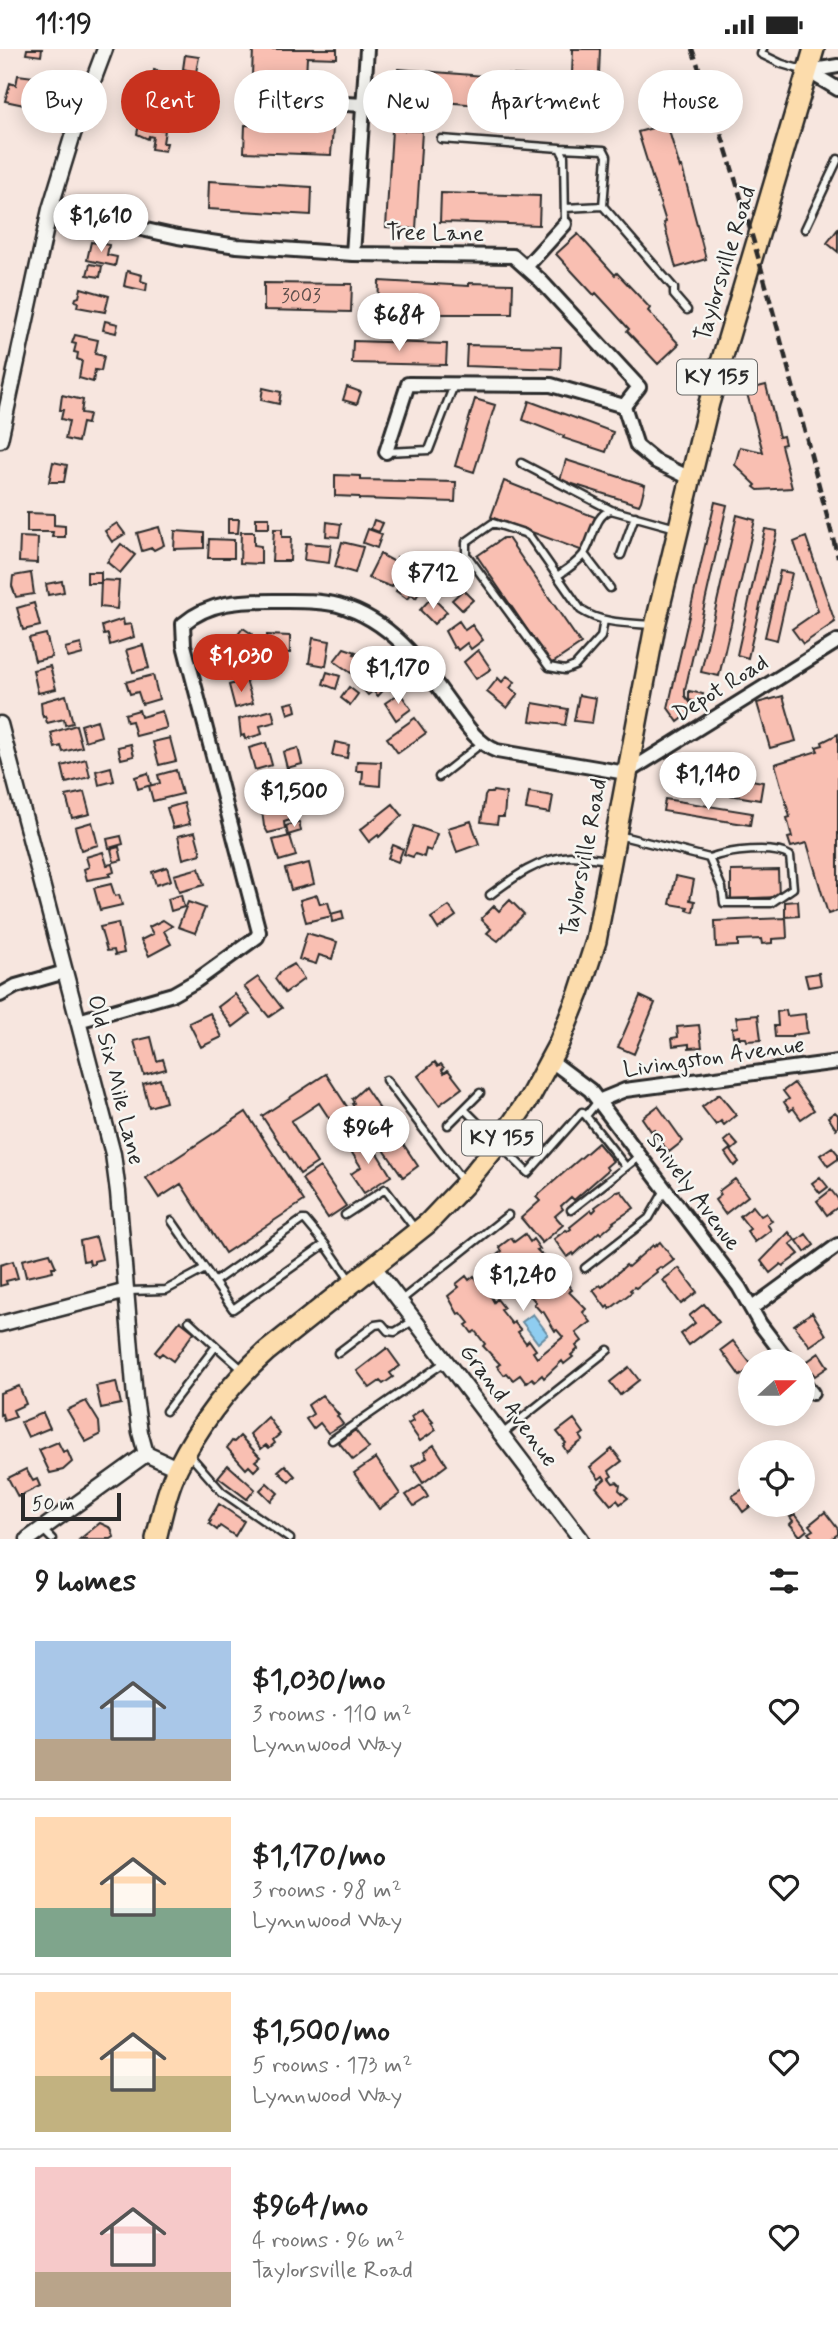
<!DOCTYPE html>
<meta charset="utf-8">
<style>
:root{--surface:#fff;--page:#f6f6f6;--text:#222;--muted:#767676;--line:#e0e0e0;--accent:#c8321e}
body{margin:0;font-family:Mynerve,sans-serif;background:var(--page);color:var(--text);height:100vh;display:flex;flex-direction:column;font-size:26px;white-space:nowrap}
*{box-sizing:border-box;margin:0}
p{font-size:23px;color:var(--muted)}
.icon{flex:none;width:38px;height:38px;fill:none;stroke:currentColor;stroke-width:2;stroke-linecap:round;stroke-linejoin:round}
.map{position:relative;height:1490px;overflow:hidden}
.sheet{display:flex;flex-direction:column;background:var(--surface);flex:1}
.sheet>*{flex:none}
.guide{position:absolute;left:21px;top:21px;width:796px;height:63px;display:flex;gap:14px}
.needle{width:46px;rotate:69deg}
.buttons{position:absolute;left:738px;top:1300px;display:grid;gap:14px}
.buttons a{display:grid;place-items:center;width:77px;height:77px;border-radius:50%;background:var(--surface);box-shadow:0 4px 18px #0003;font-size:35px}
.scale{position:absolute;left:21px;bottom:18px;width:100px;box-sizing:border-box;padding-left:7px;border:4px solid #2b2b2b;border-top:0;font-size:19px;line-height:24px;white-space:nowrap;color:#2b2b2b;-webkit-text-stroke:5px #f6f6f2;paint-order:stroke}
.price{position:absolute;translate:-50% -60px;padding:0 16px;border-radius:24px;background:#fff;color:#222;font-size:23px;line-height:46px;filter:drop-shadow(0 2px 4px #0008)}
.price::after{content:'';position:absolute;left:50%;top:42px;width:21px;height:16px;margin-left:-10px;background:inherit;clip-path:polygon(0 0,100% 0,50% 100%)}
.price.on{background:var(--accent);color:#fff}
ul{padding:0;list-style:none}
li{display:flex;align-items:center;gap:21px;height:175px;padding:0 35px}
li+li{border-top:2px solid var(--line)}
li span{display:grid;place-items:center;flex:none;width:196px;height:140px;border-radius:0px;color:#555}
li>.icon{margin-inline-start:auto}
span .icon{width:84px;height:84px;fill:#fffc;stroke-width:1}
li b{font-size:30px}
h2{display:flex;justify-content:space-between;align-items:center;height:84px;padding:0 35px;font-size:30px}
.chip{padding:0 24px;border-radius:32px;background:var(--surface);box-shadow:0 4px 18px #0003;font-size:24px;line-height:63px}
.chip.on{background:var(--accent);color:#fff}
.status{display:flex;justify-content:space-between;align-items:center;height:49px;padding:0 35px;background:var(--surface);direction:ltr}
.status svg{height:19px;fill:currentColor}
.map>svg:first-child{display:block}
</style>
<div class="status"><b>11:19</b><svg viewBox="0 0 49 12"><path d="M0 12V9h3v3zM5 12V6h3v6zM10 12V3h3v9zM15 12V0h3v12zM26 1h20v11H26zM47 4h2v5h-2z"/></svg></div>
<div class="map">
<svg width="838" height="1490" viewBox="0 0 838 1490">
<rect width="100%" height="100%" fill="#f7e6df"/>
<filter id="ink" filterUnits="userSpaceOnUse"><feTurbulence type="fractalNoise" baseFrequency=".0143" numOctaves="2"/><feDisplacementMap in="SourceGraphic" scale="14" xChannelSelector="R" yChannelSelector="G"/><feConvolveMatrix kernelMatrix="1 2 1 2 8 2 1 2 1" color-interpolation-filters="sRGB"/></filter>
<g filter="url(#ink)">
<!-- water -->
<path fill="#8fcdf0" stroke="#678ca1" stroke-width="2" d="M533,1265L548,1285L538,1294L522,1273Z"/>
<!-- building -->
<path fill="#f9bfb2" stroke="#2b2b2b" stroke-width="2" d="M27,0H42L41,7L26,5Z
M253,0H337V9L307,8L306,29L252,26Z
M571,0H600L598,49L571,48L573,1Z
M185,6L199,8L196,23L183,20Z
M398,20L496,28V25L544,28L543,57L467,55L396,49Z
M154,21L180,27L177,46L150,41Z
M18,26L34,28L33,36H36L29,57L5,52L10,34L16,36Z
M180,51L193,54L191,65L178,63Z
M145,65L160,68L157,80L165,81L163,94H167L165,102L151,100L153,88L149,87L148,90L137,85L140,71L144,72Z
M667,75L680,119L682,118L706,210L676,219L664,174L666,173L638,83Z
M245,76L333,79L331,106L244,103Z
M392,81L422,82L416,180L386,178Z
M209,132L312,138L311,166L208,160Z
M441,144L540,147L539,176L440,173Z
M838,180V203L827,194Z
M578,185L615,226L617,224L636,244L650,259L648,262L679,295L658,315L627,282L629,280L609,258L596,244L594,246L556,205Z
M91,193L109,196L107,206L117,208L115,217L87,211Z
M90,215L102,217L100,228L87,226Z
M127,222L142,226L141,232L147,234L146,242L124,237Z
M379,232L469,237V234L513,235L512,265H421V262L378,261Z
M264,234L352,235L351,263L264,261Z
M81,239L109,247L105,263L77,258L78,253L75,252L76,249L79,248Z
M105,272L118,275L116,284L103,281Z
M75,286L98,291L95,305L104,307L101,322L95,321L93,333L79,329L82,312L77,310L78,304L74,303L76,295L72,294Z
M353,292L447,295L446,316L352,314Z
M467,296L561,298L560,320L466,317Z
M766,336L779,388L783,387L785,395L781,396L792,439L758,441L754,438L756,436L735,416L740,398L763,403L746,341Z
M347,338L361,343L357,355L343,351Z
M263,339L281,343L279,355L261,351Z
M62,346L83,351L81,364L89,365L87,375L82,374L78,393L65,390L69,372L61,370L63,361H60Z
M475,350L495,356L474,423L455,417Z
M529,352L613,383L606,403L563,389L564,387L523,371Z
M566,411L645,436L641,452L639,456L560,431Z
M53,413L67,416L64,433H49Z
M335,426L361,427V431L456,433L455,453L359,450V448L335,447Z
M504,432L595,468L583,502L491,468Z
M715,453L727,456L685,641V647L695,660L678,673L668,659Z
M27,464L54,465V476L65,477V488H52L53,483H27Z
M737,466L755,471L719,627L701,623Z
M256,469H269V479H256Z
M228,470H239L238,484H228Z
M374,471L383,474L379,483L371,480Z
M327,473L341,475L339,488L326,487Z
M117,474L125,485L112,493L105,482Z
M159,478L164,496L154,501L152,499L142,502L137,484Z
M274,480H282V488H291L290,512H272Z
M368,480L382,485L377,499L363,494Z
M765,480L777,482L748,609L737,606Z
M175,482L204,484V499L174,500Z
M241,483H254V496L261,497V515L240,514Z
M20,488L38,489L37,514L19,513Z
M806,488L835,573L803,595L792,580L818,562L794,493Z
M503,489H508L581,595L554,613L550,614L477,507Z
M209,490L234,491V509H208Z
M342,493L363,498L355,524L335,518Z
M306,494L331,496L329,514L304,511Z
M121,495L135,506L120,524L107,513Z
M380,505L395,513L397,508L405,511L392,538L368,529Z
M440,510L452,519L442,530L431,521Z
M411,512L423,521L421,525L427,529L416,549L411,545L407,550L396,542L409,522L405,520Z
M780,522L792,524L777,591L765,588Z
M87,523H101V534H87Z
M31,524L34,545L16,548L12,537L13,527Z
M101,531L119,532L117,560L100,558Z
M62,532L64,543L48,546L46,535Z
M463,541L473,551L462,561L452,551Z
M432,548L447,563L434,575L420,561Z
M34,554L40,577L23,581L17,559Z
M123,570L124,576L131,575L134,588L110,596L108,585L104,586L102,577Z
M459,572L465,581L472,576L483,591L471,600L467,594L458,601L456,598L454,599L445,582Z
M243,579L252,585L254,594L237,618L221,607Z
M46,585L52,608L35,612L29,589Z
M267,586L290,587V604L267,603Z
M313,589L330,592L326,617L309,614Z
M81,595L83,605L68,609L65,599Z
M143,596L149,619L133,623L126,601Z
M344,599L356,603L354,605L363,610L354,626L334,612Z
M478,601L491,620L476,630L464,613Z
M255,612L258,623L244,627L241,616Z
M50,617L56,640L38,644L33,621Z
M376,620L390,634L378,647L373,642L368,646L359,636Z
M327,623L340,627L336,640L323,635Z
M153,626L159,650L142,655L138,643L130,645L126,633Z
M507,627L515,633L510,639L518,645L507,659L487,643L498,629L502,633Z
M246,631L253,654L235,659L229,636Z
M349,638L358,645L350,656L341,649Z
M689,642L703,645L701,654L689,651Z
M400,644L411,660L396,671L385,654Z
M66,646L73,674L65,676L64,670L47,674L45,667L43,668L42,665L41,653Z
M579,646L596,649L592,674L574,672Z
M783,647L796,692L770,699L757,654Z
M294,653L296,662L288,665L285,655Z
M533,654L568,660L565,676L530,672Z
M139,661L141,668L162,662L167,679L136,687L132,672L127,673L125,665Z
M272,661L275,673L260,677L262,685L245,690L244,686L241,687L239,670Z
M415,669L426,684L398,704L387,689Z
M97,671L101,687L85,692L81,676Z
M76,676L82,698L63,703L61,697L55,699L51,684Z
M838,685V862L828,865L807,794L791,798L788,789L792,788L787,769L790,768L775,715L818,702L816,698L823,696L822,693Z
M170,689L176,712L159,716L153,693Z
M335,693L349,696L347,709L332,706Z
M266,694L272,716L255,721L249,699Z
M131,695L134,707L121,710L118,698Z
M298,699L302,715L287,719L283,703Z
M86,710L90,728L66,734L62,717Z
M357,712L381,713L380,737L362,735L363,722H356Z
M111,718L114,732L99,736L96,722Z
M679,719L763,733L760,751L676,737Z
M176,721L182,745L153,752L149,737L160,734L158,726Z
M148,724L151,736L138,740L135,728Z
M271,725L277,748L260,753L254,729Z
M493,742L506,744L504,768H498L497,775L481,773L485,747L487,744H492Z
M84,743L90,765L72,769L66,747Z
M529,743L553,747L550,764L526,760Z
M665,750L752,764L750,776L663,762Z
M184,754L190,775L173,779L167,759Z
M393,755L402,766L379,788L378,786L369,793L360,781Z
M279,756L280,761L290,758L293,770L284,773L285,780L268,784L264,777L262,761Z
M471,772L479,795L457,803L448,779Z
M92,773L98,796L81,801L75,778Z
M299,773L301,782L288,786L286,777Z
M414,777L437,785L431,802L426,800L424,808L415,805L413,808L404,805Z
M195,783L201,805L183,810L178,787Z
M121,787L123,795L109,799L107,790Z
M290,787L296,807L279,812L273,791Z
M393,796L403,800L398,813L388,809Z
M119,798L122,811L114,813L111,800Z
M103,803L107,816L112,815L114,823L109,825L110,827L87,831L84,820L89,818L86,808Z
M309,814L314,835L291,841L285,820Z
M167,818L171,831L156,836L152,823Z
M199,819L204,836L179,843L174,826Z
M778,821L779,848L731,850V822Z
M676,827L694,831L690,851L695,852L693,863L687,861L688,858L670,855Z
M111,835L115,847L119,846L122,856L100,861L94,839Z
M181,846L184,858L171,862L168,850Z
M317,846L320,855L328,853L332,867L306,873L300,851Z
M510,851L524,865L498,892L487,884L491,880L481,870L494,857L499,862Z
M798,852L799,867L785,868V853Z
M188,853L205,859L195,884L178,878Z
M449,857L456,867L438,880L431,869Z
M342,862L344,870L332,873L331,865Z
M786,869L787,889L772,890V894L762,895L761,890L738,891V897L716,898L715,872Z
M163,871L172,877L164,882L171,895L149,907L141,891L153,885L149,878Z
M118,874L124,904L115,906L114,901L107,902L100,878Z
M307,884L337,893L332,910L319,906L316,915L299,910Z
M294,915L304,930L285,944L275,930L280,923Z
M819,924L821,936L808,938L805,926Z
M258,928L282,959L269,968L244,938Z
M235,945L250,965L233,978L218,958Z
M640,947L655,954L634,1005L618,998Z
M786,961L787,967L805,965L807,984L792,986V988H775L774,977H778L777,963Z
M210,964L222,988L201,998L189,974Z
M758,966L761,991L747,992L746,989H739V986L733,987L732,979L738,978L736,968Z
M699,976L702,998L689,999V995L673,997L672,989L678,988L677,978Z
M151,988L157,1012L163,1010L166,1020L144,1026L134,992Z
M435,1013L438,1017L441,1015L444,1019L442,1021L444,1024L448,1021L462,1039L439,1056L418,1027Z
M326,1025L364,1084L346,1095L319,1054L301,1066L291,1072L317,1114L300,1125L262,1067Z
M160,1030L166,1053L149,1058L143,1035Z
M794,1034L814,1061L801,1070L793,1059L790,1062L784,1053L789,1050L783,1042Z
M365,1038L418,1117L403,1128L352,1055L354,1054L352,1050Z
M719,1045L736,1066L724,1076L721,1072L716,1076L702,1058Z
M658,1057L683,1092L669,1103L653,1084L656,1082L654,1080L651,1082L642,1069Z
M246,1063L304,1152L225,1204L181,1135L159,1149L146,1129Z
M835,1063L838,1066V1078L836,1080L828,1068Z
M730,1087L738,1096L732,1101L724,1092Z
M367,1088L391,1127L364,1144L351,1125L361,1118L349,1099Z
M598,1094L613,1112L606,1118L608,1121L574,1151L571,1148L561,1157L563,1160L555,1167L563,1176L542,1194L521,1169L540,1152L536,1148Z
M832,1098L838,1105V1110L828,1117L820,1106Z
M730,1100L739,1113L734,1117L725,1104Z
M320,1118L346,1157L328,1169L302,1130Z
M820,1128L828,1138L820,1144L812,1134Z
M735,1130L748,1147L725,1165L715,1151L721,1146L719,1142Z
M831,1141L838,1150V1158L827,1166L817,1152Z
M617,1142L618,1143L621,1142L634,1159L613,1173L614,1174L601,1185L599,1183L574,1206L573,1204L567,1208L554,1190L566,1181L568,1182L571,1180L570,1178L591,1161L593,1163L596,1160L595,1158Z
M753,1157L761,1167L766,1164L772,1172L767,1175L771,1181L755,1193L747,1182L750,1180L740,1167Z
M789,1183L795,1191L790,1195L799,1205L783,1217L781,1215L770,1224L761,1212Z
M525,1185L530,1193L533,1190L540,1200L537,1201L555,1219L552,1221L562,1234L565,1232L572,1241L569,1243L586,1260L583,1263L591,1273L576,1284L582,1292L576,1297L578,1300L571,1306L573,1308L564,1315L562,1312L544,1329L542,1326L535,1332L532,1329L526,1334L520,1326L513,1331L507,1324L504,1326L497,1317L500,1315L483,1297L485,1295L475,1282L472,1284L466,1276L469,1274L461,1264L458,1265L448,1247L459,1238L456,1235L466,1227L469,1231L474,1227L480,1234L482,1232L494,1253L497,1250L504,1259L501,1261L512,1275L514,1273L521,1281L518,1283L526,1294L529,1291L536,1301L533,1303L537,1309L563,1288L557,1281L555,1282L543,1262L541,1263L534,1255L536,1253L517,1233L519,1231L511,1220L509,1222L498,1205L502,1202L499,1198L511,1189L514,1193Z
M806,1185L814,1196L805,1203L797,1192Z
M96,1188L102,1210L94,1212V1215L90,1216L89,1211L83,1212L80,1192Z
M660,1193L674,1211L662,1220L660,1218L656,1221L657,1223L636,1239L634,1238L630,1241L632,1243L610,1260L608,1257L606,1259L593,1241L600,1236L602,1238L626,1216L628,1218L653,1196L654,1198Z
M50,1204L56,1218H52L53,1222L26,1228L22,1211Z
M13,1212L18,1229L6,1232L7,1235L0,1237V1216Z
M679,1219L697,1243L681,1255L663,1231Z
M704,1255L719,1273L689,1296L681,1285L695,1274L689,1267Z
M812,1263L826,1286L810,1297L794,1276Z
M180,1272L194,1283L173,1312L162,1304L159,1307L155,1303Z
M733,1292L751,1315V1319L740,1327L721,1301Z
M387,1299L400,1317L390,1324L393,1328L383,1335L380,1332L370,1339L357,1322Z
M819,1304L828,1318L815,1327L805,1314Z
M629,1318L639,1331L620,1346L610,1333Z
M116,1333L121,1355L101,1359L96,1337Z
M19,1337L26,1355L13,1361L16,1368L4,1372L2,1365L0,1366V1344Z
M322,1346L339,1366L337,1367L343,1375L328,1384L320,1374L313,1380L306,1370L313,1365L308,1356Z
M86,1352L99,1373L100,1386L86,1393L67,1361Z
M422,1360L433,1373L431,1374L436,1381L420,1392L408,1375L413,1372L411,1368Z
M43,1364L50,1379L28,1388L21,1373Z
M268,1368L280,1385L273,1391L275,1394L269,1399L266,1396L261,1400L250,1385Z
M574,1370L584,1384L580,1387L583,1391L567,1403L563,1397L566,1394L557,1383Z
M355,1381L369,1399L353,1411L339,1394Z
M240,1387L260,1408L255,1412L260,1416L254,1422L249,1417L246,1420L227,1399L232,1392L234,1393Z
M58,1393L63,1403L67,1401L72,1413L63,1421L50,1424L39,1401Z
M434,1396L447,1416L423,1434L412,1417L427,1409L424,1403Z
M612,1400L622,1412L609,1422L612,1427L609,1429L613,1434L617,1433L620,1436L619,1441L628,1449L620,1455L617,1451L611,1456L596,1438L605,1430L603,1427L599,1430L590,1418Z
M376,1409L400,1445L379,1460L354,1424Z
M228,1416L255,1440L247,1450L218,1428Z
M285,1416L295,1427L289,1433L278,1422Z
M26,1420L33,1432L37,1430L40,1437L18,1448L8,1429Z
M267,1434L278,1444L271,1452L260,1441Z
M751,1435L752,1456L743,1463L732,1447Z
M421,1436L428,1448L414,1457L406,1446Z
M219,1455L244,1472L235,1487L220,1477L217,1481L209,1475L211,1472L209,1471Z
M825,1463L838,1480V1485L831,1490H813L808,1484L813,1481L809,1476Z
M795,1465L807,1481L800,1487L790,1475L793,1472L790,1468Z
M100,1474L111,1479L114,1488L111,1490H80Z"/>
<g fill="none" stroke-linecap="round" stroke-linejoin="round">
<!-- service casing -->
<g stroke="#2b2b2b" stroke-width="11">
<path id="service" d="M763,0L761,5L782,15L806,22
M441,90L560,99L564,107L565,175
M560,99L604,101L607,107L603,157L674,239V246L687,261
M565,159L603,157
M805,180L838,110
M386,403L429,401L454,336
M521,414L611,461
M584,505L610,539
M621,506L635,467
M557,527C566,521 576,515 583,506C594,492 593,467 611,461L676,479
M604,571L601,588L575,617L565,621L549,618L466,505V493L493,474L524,484L530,488L581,561C602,575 629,574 653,576
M439,728L482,694
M618,786L709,809C728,802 774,796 790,807L793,839L771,854H724L722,839L709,809
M490,846C514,828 538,810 570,807C583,807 597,810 609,811
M386,1031L464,1134
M464,1060L528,1124L582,1063L586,1067L598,1052
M586,1067L626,1118
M448,1076L480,1044
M571,1161L640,1107
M345,1166L385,1140L416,1181
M172,1172L233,1260L325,1195L350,1231
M585,1219L649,1169L665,1141
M214,1233L302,1171H305L325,1195
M127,1242L166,1241L205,1220
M400,1252L508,1166
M189,1272L216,1297
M338,1304L375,1276L382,1275L388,1282L395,1283L413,1272
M166,1362L216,1297L243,1321
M502,1385L608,1301
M332,1391L445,1313
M188,1404L222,1443L290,1490
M42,1480L52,1490"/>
</g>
<!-- minor casing -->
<g stroke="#2b2b2b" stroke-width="18">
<path id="minor" d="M808,22L838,40
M808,22L838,17
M255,50L364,56
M50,160L178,188L237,197L353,205L513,207L541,232L639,338L624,357L637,397L655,412L690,429
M353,205L367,0
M526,218L565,175
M386,403L408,335L551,336L624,357
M0,946L16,937L65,923
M78,972L173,945L196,932L257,888L259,883L184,596L183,575C210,552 241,552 274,552C295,552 318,551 338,556C392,571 422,615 452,657C465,675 477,694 497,702L626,724L838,592
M550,1011L590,1041L739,1238L760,1275L788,1312
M598,1052L625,1041L838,1013
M752,1259L838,1196
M803,1333L812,1344"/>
</g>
<!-- tertiary casing -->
<g stroke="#2b2b2b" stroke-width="19">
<path id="tertiary" d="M0,391L50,160L73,85L105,0
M0,675L113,1105L118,1143L135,1349L140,1383L146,1405
M374,1218L581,1490
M0,1275L127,1242
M146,1405L177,1419
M28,1490L146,1405"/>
</g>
<!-- primary casing -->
<g stroke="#2b2b2b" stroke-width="24">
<path id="primary" d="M156,1490C162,1466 167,1440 178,1418C200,1374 230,1335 267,1302L428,1174L465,1135L498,1095L530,1048L559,994L579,944L596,892L655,577L709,354L814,0"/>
</g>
<!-- service -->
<use href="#service" stroke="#f6f6f2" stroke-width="6"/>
<!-- minor -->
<use href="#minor" stroke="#f6f6f2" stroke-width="12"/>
<!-- tertiary -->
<use href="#tertiary" stroke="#f6f6f2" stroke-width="14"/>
<!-- primary -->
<use href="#primary" stroke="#fcdcac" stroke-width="19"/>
<!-- rail -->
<path stroke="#2b2b2b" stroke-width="4.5" stroke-dasharray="10 5" stroke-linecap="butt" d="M692,0C752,165 792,338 838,508"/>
</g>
</g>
<g text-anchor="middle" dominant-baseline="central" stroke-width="5" stroke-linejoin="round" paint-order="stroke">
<!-- number labels -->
<g font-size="19" fill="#5e504d">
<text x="301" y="247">3003</text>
</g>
<!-- shield labels -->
<g fill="#f6f6f2" stroke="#686867" stroke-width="2">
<rect x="677" y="310.5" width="80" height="35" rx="5"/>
<rect x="462" y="1071.5" width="80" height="35" rx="5"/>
</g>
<g font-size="21" font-weight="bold" fill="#2b2b2b">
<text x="717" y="328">KY 155</text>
<text x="502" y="1089">KY 155</text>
</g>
<!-- street labels -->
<g font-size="23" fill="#2b2b2b" stroke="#f6f6f2">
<text transform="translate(435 185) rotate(1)">Tree Lane</text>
<text transform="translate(726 215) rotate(-73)">Taylorsville Road</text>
<text transform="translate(721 640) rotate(-32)">Depot Road</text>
<text transform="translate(585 809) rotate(-79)">Taylorsville Road</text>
<text transform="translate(714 1009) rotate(-8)">Livingston Avenue</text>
<text transform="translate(115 1031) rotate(76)">Old Six Mile Lane</text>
<text transform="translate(693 1143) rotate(53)">Snively Avenue</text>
<text transform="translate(508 1357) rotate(53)">Grand Avenue</text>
</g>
</g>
</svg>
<div class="buttons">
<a><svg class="needle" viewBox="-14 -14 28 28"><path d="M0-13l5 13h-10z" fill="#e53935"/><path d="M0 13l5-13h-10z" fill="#767676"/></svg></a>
<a><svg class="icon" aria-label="locate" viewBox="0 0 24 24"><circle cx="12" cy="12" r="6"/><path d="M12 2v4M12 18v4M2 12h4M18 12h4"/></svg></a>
</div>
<div class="scale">50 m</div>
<b class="price" style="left:101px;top:205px">$1,610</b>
<b class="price" style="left:399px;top:304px">$684</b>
<b class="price" style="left:433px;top:562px">$712</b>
<b class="price on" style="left:241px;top:645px">$1,030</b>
<b class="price" style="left:398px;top:657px">$1,170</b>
<b class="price" style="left:708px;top:763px">$1,140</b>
<b class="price" style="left:294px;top:780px">$1,500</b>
<b class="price" style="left:368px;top:1117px">$964</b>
<b class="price" style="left:523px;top:1264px">$1,240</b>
<div class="guide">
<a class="chip">Buy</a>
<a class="chip on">Rent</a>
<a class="chip">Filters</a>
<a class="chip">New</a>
<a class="chip">Apartment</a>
<a class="chip">House</a>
</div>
</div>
<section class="sheet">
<h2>9 homes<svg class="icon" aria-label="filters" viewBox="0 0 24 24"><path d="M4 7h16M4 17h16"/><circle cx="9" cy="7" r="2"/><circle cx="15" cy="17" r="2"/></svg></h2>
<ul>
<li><span style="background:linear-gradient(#a9c7e8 70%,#b9a48a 0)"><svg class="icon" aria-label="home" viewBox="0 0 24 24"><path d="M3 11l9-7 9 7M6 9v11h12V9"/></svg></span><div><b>$1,030/mo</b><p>3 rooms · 110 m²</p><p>Lynnwood Way</p></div><svg class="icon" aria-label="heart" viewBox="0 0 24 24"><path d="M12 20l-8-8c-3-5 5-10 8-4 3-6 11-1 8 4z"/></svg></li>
<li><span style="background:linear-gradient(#ffd9b3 65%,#7fa58c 0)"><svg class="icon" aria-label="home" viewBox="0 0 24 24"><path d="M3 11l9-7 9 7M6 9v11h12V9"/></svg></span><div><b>$1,170/mo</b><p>3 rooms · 98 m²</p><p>Lynnwood Way</p></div><svg class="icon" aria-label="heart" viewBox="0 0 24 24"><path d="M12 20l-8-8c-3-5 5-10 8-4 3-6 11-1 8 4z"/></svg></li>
<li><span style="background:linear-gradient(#ffd9b3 60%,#c2b280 0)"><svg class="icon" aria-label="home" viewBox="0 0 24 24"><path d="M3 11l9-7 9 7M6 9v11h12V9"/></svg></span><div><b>$1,500/mo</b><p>5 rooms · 173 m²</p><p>Lynnwood Way</p></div><svg class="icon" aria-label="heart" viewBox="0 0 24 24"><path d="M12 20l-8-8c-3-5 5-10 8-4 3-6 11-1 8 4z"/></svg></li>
<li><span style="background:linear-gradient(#f6c9c9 75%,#b9a48a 0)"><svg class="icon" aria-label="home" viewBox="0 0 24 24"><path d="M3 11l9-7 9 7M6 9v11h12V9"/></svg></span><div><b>$964/mo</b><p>4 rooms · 96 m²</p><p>Taylorsville Road</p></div><svg class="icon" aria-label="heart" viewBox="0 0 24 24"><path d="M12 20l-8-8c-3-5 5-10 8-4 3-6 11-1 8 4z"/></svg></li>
</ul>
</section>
